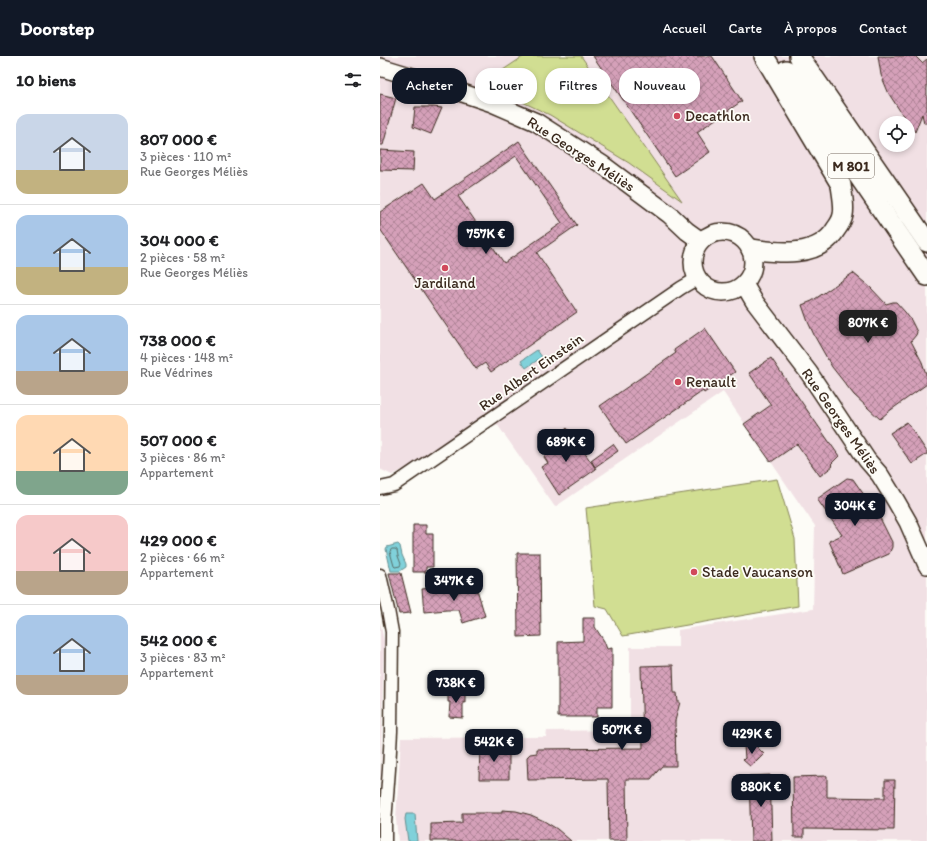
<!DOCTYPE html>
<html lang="fr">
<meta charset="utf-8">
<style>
:root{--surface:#fff;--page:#f2f2f2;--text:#202124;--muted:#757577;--line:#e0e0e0;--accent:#111827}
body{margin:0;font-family:Itim,sans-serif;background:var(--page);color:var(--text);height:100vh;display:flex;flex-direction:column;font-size:15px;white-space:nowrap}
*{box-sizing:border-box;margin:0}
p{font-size:13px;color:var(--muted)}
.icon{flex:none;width:22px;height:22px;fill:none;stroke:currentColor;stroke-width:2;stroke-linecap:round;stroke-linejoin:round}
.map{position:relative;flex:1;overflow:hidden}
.panel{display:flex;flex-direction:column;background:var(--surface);width:380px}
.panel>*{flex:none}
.hud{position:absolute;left:12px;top:12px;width:380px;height:36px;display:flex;gap:8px}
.fabs{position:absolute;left:499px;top:60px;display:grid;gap:8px}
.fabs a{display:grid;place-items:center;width:36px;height:36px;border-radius:50%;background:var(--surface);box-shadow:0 2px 6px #0003;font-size:20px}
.price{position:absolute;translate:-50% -34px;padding:0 9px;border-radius:8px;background:var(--accent);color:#fff;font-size:13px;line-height:26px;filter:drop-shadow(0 1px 2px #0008)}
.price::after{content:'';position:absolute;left:50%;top:24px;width:12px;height:9px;margin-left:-6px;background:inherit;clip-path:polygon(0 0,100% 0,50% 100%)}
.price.active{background:#222;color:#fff}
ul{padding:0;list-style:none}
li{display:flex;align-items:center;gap:12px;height:100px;padding:0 16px}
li+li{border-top:1px solid var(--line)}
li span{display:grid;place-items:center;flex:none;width:112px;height:80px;border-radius:12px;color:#555}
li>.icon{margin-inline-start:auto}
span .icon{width:48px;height:48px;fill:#fffc;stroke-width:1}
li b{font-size:17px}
h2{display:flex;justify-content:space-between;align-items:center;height:48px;padding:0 16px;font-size:17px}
.chip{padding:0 14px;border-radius:16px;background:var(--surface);box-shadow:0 2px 6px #0003;font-size:14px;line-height:36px}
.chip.active{background:var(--accent);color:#fff}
header{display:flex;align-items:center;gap:24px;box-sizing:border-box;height:56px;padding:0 20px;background:var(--accent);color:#fff}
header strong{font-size:19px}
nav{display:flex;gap:22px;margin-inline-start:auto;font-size:14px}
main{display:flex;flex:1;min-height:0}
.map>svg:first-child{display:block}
</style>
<header>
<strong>Doorstep</strong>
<nav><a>Accueil</a><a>Carte</a><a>À propos</a><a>Contact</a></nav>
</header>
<main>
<section class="panel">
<h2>10 biens<svg class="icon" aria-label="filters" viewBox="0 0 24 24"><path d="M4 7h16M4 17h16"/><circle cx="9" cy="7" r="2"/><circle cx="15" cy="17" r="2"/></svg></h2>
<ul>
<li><span style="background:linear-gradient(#c9d6e8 70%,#c2b280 0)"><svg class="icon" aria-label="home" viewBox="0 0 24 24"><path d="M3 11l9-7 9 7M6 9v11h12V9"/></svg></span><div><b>807 000 €</b><p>3 pièces · 110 m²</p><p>Rue Georges Méliès</p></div></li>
<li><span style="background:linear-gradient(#a9c7e8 65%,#c2b280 0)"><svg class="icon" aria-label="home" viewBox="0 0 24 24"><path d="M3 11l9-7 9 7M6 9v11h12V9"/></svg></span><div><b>304 000 €</b><p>2 pièces · 58 m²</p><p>Rue Georges Méliès</p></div></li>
<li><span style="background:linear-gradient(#a9c7e8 70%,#b9a48a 0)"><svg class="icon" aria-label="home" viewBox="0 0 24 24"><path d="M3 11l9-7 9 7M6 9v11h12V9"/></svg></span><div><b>738 000 €</b><p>4 pièces · 148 m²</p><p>Rue Védrines</p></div></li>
<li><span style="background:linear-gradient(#ffd9b3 70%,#7fa58c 0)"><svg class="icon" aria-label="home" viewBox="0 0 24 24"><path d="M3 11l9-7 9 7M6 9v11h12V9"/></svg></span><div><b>507 000 €</b><p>3 pièces · 86 m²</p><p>Appartement</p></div></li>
<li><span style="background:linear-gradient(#f6c9c9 70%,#b9a48a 0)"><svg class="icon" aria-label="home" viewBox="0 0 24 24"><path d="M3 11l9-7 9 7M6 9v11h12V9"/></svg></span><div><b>429 000 €</b><p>2 pièces · 66 m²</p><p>Appartement</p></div></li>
<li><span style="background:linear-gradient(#a9c7e8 75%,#b9a48a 0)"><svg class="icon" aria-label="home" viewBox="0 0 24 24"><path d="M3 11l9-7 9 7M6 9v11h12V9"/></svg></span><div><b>542 000 €</b><p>3 pièces · 83 m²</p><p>Appartement</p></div></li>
</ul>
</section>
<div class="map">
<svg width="547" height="785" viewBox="0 0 547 785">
<defs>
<pattern id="building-cross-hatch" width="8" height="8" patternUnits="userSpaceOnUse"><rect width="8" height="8" fill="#d5a0b9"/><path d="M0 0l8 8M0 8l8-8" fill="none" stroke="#ae8396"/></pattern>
</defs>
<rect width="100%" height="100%" fill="#fdfcf7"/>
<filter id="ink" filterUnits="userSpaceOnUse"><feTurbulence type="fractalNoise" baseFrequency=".025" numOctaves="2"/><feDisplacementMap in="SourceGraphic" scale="8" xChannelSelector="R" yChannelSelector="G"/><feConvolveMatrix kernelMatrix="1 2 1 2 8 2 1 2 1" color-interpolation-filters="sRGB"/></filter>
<g filter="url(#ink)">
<!-- built -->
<path fill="#f1e0e4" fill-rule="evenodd" d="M0,0H547V785H18L16,763L21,682L166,681L167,675L250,674V591H298V574L433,553L435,470L343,336L175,451L117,368L12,419L0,413ZM506,67H528V89H506Z
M0,566L4,585L0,738Z"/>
<!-- green -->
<path fill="#d1de92" stroke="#868458" d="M144,0H201L302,145L249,107L170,59L115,33L108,30V24Z
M397,423L415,483L418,550L243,580L227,553L215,550L206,452Z"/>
<!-- water -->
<path fill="#80d1da" stroke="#648e8f" d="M157,294L162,301L146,312L141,305Z
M18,488L20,490L22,499L26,508V511L20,515H11L6,493L7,491Z
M26,758H35L37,785H28L25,763Z"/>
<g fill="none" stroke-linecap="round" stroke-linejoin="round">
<!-- shore -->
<path stroke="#576d69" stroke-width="1" d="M12,493H15L17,494L18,500L21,508L20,510L15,511L14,510L10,496Z"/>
</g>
<!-- building -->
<path fill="url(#building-cross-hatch)" stroke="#3b2a1e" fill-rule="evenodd" d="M213,0H332L362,45L317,76L330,96L295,120Z
M498,0H535L542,7L547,3V67H544L542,58L535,76L522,58L509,38L501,19Z
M0,38L16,42L3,89H0Z
M35,51H54L62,52L51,78L33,71Z
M139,85L197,169L157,197L197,256L111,316L105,307L96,313L0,173V156L44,127L55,143ZM136,100L182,167L124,207L78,140Z
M0,94L34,96L33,115L0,114Z
M473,217L491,232L506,248L513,246H516L525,256L531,264L537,276L536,279L531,285L542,306L547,321V328L508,356L500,363L474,339L452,311L435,281L428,266L422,249L432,245Z
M325,272L355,316L324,337L323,335L246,388L220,350L296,297L294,294Z
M391,302L459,400L451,408L453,410L440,420L417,388L391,406L364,368L391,349L369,317Z
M527,366L547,396V398L532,408L510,377Z
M187,372L216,413L179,439L161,411L168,407L164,401L170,390L176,382Z
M233,388L238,395L215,411L211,404Z
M467,422L473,423L500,462L512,486V491L509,498L463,518L449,485L462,479L437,443Z
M33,469H46V478H53V511H46V516H33Z
M137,497H160L161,580L138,581Z
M9,517H21L31,557L19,558Z
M69,530L72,537L96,530L105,560L83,567L79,554H67L44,556L42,533Z
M203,562H215V571L224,585L227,593L232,592V651H217V661H178V586L203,585Z
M293,609L294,637H297L298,646H300L295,665L296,710H282L271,723H246L247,785H229L228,723L148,724L147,701L150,698L157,697V693L263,692L261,610Z
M69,635H83V637L85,638V647L83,646V662L69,661L70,646H68V638H69Z
M375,689L384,698L371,711L363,704L365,702L364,690Z
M100,691H129V723H99Z
M390,719L392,785H371L369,720Z
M447,720V741L505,742V724H515L514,774L424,773V781H414L413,721Z
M122,754L136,755L151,759L164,765L177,773L191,785H51V768L82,767V757H122Z"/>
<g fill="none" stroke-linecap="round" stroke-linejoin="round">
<!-- street casing -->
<g stroke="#3b2a1e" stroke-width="15">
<path id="street" d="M0,432L14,429L301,232L318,222
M0,519L8,554L12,576L11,675L9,713L5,767V785"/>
</g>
<!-- secondary casing -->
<g stroke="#3b2a1e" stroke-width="20">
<path id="secondary" d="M0,11L59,29L112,47L156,66L223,109L290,159L307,175L321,185
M313 206a30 30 0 1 1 60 0a30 30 0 1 1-60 0Z
M364,228L374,245L429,317L487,404L500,419L516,445L528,466L547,509"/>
</g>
<!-- primary casing -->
<g stroke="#3b2a1e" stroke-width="22">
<path id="primary" d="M419,0L547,186
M406,14L547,220
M371,193C399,197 439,202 456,173C459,169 462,165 463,159C465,150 462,138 461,129L384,0"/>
</g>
<!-- street -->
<use href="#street" stroke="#fdfcf7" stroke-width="12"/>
<!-- secondary -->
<use href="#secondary" stroke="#fdfcf7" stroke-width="17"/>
<!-- primary -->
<use href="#primary" stroke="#fdfcf7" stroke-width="19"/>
</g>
</g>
<!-- markers -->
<g fill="#d1495b" stroke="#fdfcf7" stroke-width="1.5">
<circle cx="297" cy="60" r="4"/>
<circle cx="65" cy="212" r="4"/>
<circle cx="298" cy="326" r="4"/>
<circle cx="314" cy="516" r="4"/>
</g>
<g text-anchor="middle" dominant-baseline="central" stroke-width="3.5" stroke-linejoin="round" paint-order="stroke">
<!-- shield labels -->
<rect fill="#fdfcf7" stroke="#75695f" stroke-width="1" x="448" y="98" width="46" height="24" rx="3"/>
<g font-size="14" font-weight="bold" fill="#3b2a1e">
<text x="471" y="110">M 801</text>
</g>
<!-- poi labels -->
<g font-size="15" fill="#3b2a1e" stroke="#fdfcf7" text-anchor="start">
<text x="305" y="60">Decathlon</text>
<text x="65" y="227" text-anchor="middle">Jardiland</text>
<text x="306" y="326">Renault</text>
<text x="322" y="516">Stade Vaucanson</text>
</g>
<!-- street labels -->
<g font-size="15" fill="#3b2a1e" stroke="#fdfcf7">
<text transform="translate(201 98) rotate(33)">Rue Georges Méliès</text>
<text transform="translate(151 316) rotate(-35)">Rue Albert Einstein</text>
<text transform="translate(461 365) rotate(55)">Rue Georges Méliès</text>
</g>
</g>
</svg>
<div class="fabs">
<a><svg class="icon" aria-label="locate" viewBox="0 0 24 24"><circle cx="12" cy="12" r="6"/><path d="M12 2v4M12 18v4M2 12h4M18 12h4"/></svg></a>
</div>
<b class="price" style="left:106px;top:199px">757K €</b>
<b class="price active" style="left:488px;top:288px">807K €</b>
<b class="price" style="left:186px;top:407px">689K €</b>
<b class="price" style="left:475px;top:471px">304K €</b>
<b class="price" style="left:74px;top:546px">347K €</b>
<b class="price" style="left:76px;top:648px">738K €</b>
<b class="price" style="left:242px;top:695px">507K €</b>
<b class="price" style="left:372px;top:699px">429K €</b>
<b class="price" style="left:114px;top:707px">542K €</b>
<b class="price" style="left:381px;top:752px">880K €</b>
<div class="hud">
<a class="chip active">Acheter</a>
<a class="chip">Louer</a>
<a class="chip">Filtres</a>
<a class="chip">Nouveau</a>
</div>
</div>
</main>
